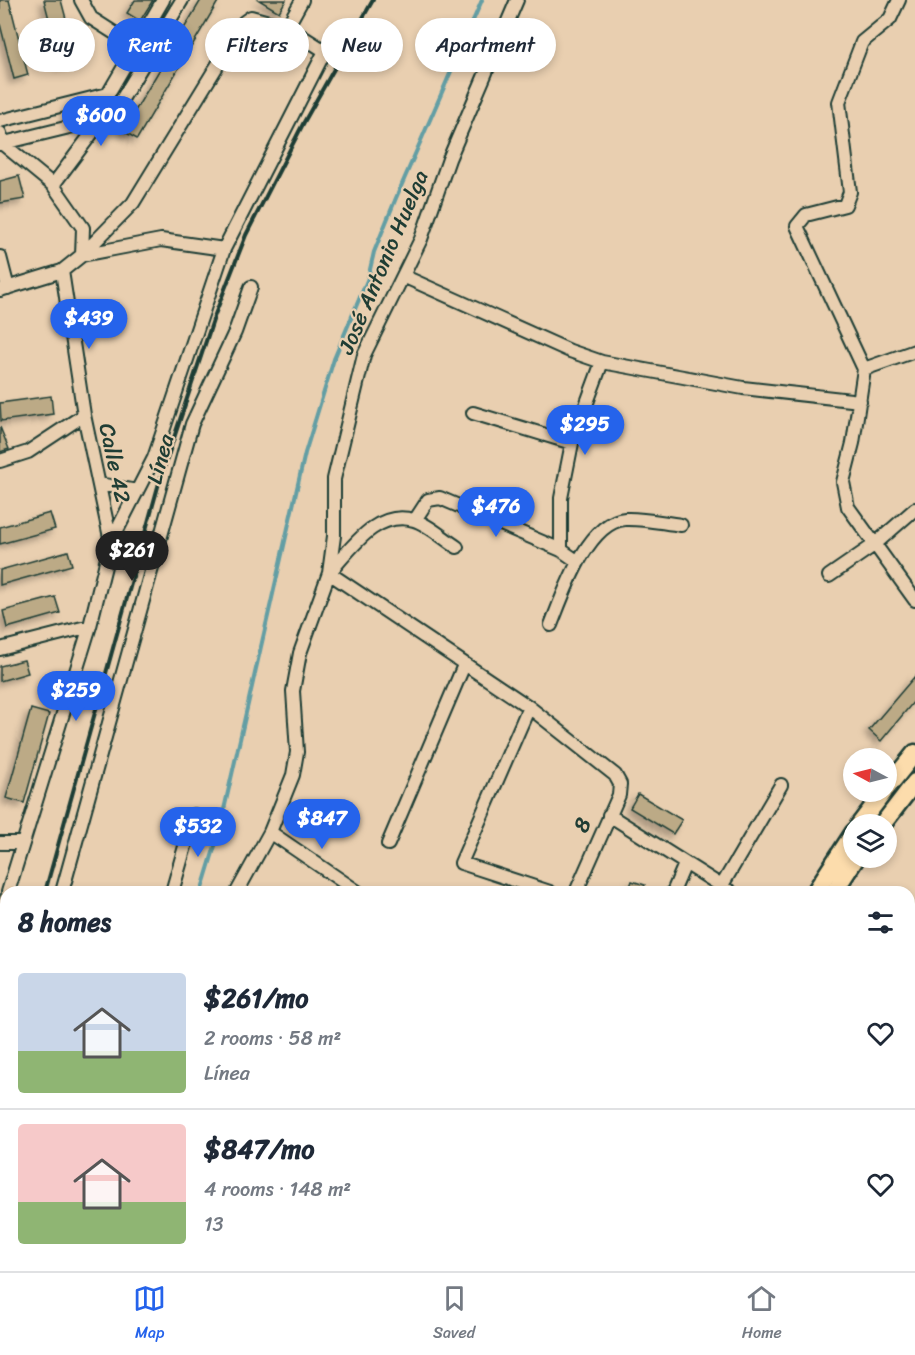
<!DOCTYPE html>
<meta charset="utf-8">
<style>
:root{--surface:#fff;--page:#f2f2f3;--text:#1f2937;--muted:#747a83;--line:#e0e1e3;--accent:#2563eb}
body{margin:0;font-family:Sriracha,sans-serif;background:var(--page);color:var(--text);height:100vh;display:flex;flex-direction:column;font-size:22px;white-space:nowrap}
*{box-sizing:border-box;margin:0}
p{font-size:20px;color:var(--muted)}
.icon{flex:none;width:33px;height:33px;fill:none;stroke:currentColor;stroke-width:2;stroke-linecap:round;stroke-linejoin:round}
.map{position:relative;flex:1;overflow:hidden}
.side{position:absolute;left:0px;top:886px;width:915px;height:386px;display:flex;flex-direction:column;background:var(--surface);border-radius:18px 18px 0 0;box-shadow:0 3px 9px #0003}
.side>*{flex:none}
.banner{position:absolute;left:18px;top:18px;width:600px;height:54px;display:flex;gap:12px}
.needle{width:39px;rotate:277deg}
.buttons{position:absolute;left:843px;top:748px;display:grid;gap:12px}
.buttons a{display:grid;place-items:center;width:54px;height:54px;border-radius:50%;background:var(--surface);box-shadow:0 3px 9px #0003;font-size:30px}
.price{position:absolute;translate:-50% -51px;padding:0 14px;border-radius:21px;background:var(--accent);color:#fff;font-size:20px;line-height:39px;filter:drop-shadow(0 2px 3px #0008)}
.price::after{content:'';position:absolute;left:50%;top:36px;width:18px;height:14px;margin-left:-9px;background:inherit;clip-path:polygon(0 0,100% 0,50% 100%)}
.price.selected{background:#222;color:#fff}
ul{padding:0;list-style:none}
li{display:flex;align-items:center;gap:18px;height:150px;padding:0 18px}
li+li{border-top:2px solid var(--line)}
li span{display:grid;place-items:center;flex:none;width:168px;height:120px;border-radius:6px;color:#555}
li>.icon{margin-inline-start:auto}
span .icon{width:72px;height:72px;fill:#fffc;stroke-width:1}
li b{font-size:26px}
h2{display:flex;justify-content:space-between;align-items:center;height:72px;padding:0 18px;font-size:26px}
.chip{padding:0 21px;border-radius:27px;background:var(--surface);box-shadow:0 3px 9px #0003;font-size:21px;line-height:54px}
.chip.selected{background:var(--accent);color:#fff}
.tab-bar{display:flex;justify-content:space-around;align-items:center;height:84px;border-top:2px solid var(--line);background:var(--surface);font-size:16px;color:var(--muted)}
.tab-bar a{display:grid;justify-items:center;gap:3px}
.tab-bar .selected{color:var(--accent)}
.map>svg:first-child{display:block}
</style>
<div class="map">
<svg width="915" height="1271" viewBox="0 0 915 1271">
<defs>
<filter id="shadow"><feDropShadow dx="-4.5" dy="4.5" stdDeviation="3" flood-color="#0004"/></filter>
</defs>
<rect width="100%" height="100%" fill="#e9cfb0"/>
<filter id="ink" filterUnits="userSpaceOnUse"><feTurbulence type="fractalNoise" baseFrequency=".0167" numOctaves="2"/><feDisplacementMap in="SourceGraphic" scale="12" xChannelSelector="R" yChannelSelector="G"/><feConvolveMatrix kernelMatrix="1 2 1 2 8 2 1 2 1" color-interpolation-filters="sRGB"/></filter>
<g filter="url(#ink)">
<!-- built -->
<path fill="#d8c1a1" d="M6,967V1091L0,1113V986Z
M909,1021L915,1023V1271H712L714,1266H909Z"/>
<!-- green -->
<path fill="#b2d996" stroke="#688b65" stroke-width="1.5" d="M212,1266H415L413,1271H229Z"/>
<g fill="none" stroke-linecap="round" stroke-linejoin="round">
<!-- stream -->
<path stroke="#639ea4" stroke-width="4" d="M201,892L218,836L305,453L334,359L368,278L374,252L396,198L482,0"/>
</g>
<!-- building -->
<path fill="#bcaa86" stroke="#1f3d34" stroke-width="1.5" filter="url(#shadow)" d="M0,0H9L28,75L14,79L0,24Z
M44,0H61L77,60L61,65Z
M135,0H153L140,21L127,13Z
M201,0H219L137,139L123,131Z
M259,0H286L279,12Z
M19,176L25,199L0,203V181Z
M51,396L53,414L1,421L0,403Z
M0,427L9,449L0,452Z
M50,513L55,529L0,544V527Z
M68,551L72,565L0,585V570Z
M55,597L60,613L7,628L3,611Z
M24,660L28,673L0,681V666Z
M915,676V700L881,741L869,730Z
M31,709L49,714L24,803L6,798Z
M638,794L682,820L673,834L630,808Z
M632,881L645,885L642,892H628Z"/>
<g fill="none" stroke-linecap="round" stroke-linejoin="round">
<!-- minor casing -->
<g stroke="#1f3d34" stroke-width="16">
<path id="minor" d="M81,0L91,18L141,50
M899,0L890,19L862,42L839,102L850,192L845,205L806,215L797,226L864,369L853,443L843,482L848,507L915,600
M287,27L302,0
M0,121L108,94L163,0
M0,133L3,144L53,185L83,228L82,255L62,271L84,415L111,542L90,626L8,892
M0,144L98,120L113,114L182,0
M53,185L98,125L92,98
M82,255L133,203L244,22L251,17L287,27L325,51L224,249L154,458L111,542
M82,255L161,240L224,249
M0,257L8,288
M403,276L570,351L602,362L743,388L860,401
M0,290L62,271
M864,369L915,351
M473,413L572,443
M0,461L28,452L84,415
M99,484L137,491
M415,520L428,500L440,498L561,550L577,561
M457,547C444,539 428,524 414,520C376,509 351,549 329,573L529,707L615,775L620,784L619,795L576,892
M561,550V498L572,443L602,362
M829,576L874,545L915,509
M551,625C563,595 587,522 625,519C643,518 663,523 681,525
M0,649L90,626
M529,707L461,863L550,892
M609,815L731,892
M270,832L358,892
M0,843H21
M388,844L464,665
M721,887L781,785
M62,892L192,424L235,332L251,287
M172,892L194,815
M237,892L270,832L293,775L297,752L293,691L300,653L329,573L334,536V479L364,355L421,239L449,159L517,0
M673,892L685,864
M0,921L6,899
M0,1118L6,1097
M140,1271L141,1266
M439,1271L441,1266"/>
</g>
<!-- major casing -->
<g stroke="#1f3d34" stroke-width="21">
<path id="major" d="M886,789L915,753
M859,825L884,792
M882,825L915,782
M815,892L854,832
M834,892L856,858
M0,1244L6,1245
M84,1266L103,1271
M681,1271L682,1266
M698,1271L699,1266"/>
</g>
<!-- minor -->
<use href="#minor" stroke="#e9cfb0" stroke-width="12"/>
<!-- major -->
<use href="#major" stroke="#fcdcac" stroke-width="16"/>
<!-- rail -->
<path stroke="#1f3d34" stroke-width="4" d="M45,892L159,483L214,317L246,235L304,122L373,0
M0,1023L6,1006
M0,1057L6,1035"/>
</g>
</g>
<g text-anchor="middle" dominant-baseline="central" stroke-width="4.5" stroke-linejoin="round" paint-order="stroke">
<!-- street labels -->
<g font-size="22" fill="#1f3d34" stroke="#e9cfb0">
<text transform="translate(383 262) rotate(-67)">José Antonio Huelga</text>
<text transform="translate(160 459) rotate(-75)">Línea</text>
<text transform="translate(115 463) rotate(78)">Calle 42</text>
<text transform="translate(582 825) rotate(-67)">8</text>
</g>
</g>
</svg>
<div class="buttons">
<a><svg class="needle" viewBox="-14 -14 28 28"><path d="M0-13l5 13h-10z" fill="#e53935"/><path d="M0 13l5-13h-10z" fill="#747a83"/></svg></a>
<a><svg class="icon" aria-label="layers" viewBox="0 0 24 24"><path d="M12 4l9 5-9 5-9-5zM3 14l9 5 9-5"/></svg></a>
</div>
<b class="price" style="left:101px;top:147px">$600</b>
<b class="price" style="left:89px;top:350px">$439</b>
<b class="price" style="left:585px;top:456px">$295</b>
<b class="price" style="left:496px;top:538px">$476</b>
<b class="price selected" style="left:132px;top:582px">$261</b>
<b class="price" style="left:76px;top:722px">$259</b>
<b class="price" style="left:322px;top:850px">$847</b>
<b class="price" style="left:198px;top:858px">$532</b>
<div class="banner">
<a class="chip">Buy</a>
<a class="chip selected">Rent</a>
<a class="chip">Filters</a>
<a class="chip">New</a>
<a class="chip">Apartment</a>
</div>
<section class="side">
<h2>8 homes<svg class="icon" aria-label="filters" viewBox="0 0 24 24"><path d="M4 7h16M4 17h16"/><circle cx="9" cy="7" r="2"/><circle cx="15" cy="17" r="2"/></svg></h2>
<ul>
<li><span style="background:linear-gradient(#c9d6e8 65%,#8fb573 0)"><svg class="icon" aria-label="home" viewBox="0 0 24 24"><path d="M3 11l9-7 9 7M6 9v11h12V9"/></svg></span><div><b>$261/mo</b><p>2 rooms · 58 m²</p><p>Línea</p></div><svg class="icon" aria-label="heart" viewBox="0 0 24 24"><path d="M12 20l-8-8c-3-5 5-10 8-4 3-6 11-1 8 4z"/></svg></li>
<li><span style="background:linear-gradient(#f6c9c9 65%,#8fb573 0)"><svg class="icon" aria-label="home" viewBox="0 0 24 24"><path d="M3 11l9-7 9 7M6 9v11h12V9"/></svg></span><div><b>$847/mo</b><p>4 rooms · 148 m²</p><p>13</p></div><svg class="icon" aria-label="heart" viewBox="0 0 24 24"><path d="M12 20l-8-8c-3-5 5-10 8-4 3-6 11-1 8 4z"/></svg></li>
</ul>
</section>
</div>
<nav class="tab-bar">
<a class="selected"><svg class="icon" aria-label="map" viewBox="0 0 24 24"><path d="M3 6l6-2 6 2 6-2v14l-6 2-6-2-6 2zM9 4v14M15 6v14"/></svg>Map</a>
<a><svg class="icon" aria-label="saved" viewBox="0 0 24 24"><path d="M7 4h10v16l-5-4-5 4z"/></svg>Saved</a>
<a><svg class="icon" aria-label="home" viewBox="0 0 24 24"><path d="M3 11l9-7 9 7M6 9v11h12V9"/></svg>Home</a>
</nav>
